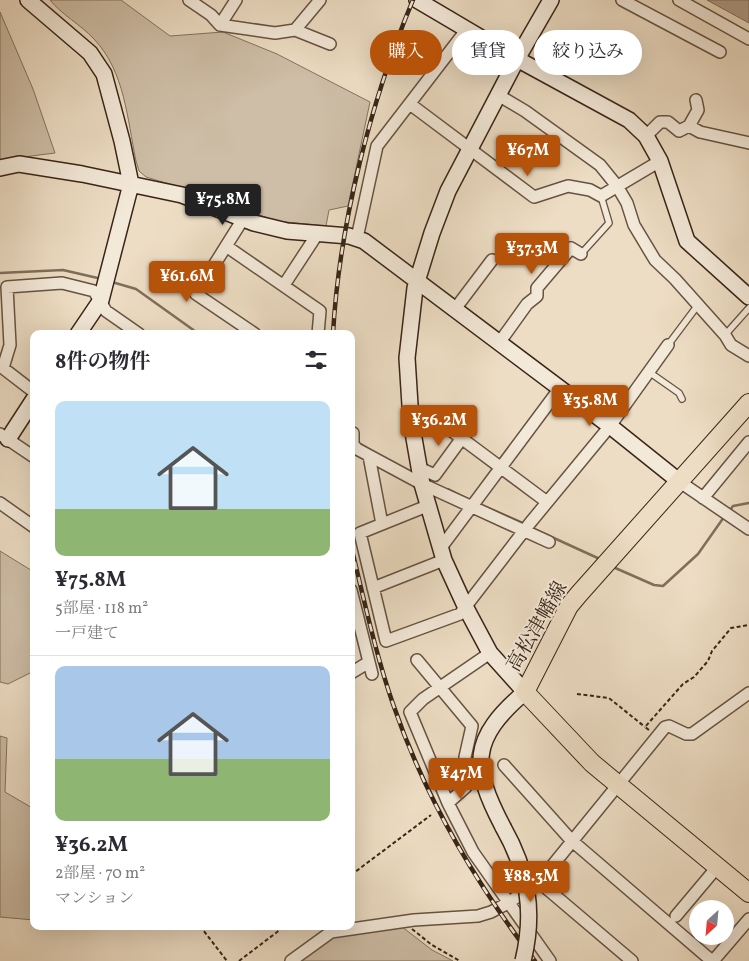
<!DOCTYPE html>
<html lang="ja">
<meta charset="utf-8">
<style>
:root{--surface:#fff;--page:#f2f2f3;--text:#2b2b33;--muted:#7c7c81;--line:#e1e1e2;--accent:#b45309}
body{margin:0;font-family:Vollkorn,"Noto Serif JP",serif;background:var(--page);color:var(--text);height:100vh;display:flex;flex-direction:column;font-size:19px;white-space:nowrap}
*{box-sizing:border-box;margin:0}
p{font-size:16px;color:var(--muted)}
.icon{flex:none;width:28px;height:28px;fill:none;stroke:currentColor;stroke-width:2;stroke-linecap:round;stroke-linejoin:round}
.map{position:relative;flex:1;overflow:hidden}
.details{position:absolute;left:30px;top:330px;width:325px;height:600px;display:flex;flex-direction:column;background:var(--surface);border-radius:10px;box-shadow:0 5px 20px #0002}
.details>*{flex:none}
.guide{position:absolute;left:370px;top:30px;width:304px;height:45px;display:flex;gap:10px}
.needle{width:32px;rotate:206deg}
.buttons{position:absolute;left:689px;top:900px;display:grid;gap:10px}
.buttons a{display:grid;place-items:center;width:45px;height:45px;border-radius:50%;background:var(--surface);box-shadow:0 5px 20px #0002;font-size:25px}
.price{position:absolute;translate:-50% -42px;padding:0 11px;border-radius:5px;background:var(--accent);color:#fff;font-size:16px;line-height:32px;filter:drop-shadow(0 1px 2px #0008)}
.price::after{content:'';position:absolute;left:50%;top:30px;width:15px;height:11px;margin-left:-8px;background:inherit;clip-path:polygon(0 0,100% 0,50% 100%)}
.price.active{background:#222;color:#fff}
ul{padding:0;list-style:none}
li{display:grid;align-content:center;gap:10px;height:265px;padding:0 25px}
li+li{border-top:1px solid var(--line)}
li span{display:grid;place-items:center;height:155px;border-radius:10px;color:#555}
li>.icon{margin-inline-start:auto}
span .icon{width:90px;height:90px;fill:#fffc;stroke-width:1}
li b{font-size:21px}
h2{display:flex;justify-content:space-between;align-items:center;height:60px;padding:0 25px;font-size:21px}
.tag{padding:0 18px;border-radius:22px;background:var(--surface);box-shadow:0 5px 20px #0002;font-size:18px;line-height:45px}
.tag.active{background:var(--accent);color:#fff}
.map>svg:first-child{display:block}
</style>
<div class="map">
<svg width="749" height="961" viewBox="0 0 749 961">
<rect width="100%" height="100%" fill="#edddc4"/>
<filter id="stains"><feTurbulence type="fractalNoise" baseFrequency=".004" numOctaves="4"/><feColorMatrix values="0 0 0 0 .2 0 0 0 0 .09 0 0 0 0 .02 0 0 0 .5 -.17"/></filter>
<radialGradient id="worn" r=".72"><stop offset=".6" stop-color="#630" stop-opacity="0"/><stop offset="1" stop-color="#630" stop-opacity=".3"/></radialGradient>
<!-- green -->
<path fill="#cebea7" stroke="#84725f" d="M50,0H121L170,36L223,32L277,54L370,102L348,206L329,210L326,226L276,221L208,196L146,177L139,171L136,161C127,118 125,72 94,39C80,24 62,15 50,0Z
M0,12L33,89L55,153L0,160Z
M0,551L34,572V671L8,684L0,682Z
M0,736L7,738L5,792L34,809V920L0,917Z
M401,926L432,950L453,961H300L329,937Z"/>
<!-- water -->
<path fill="#b09e89" stroke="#806e5b" d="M707,0H749V23Z"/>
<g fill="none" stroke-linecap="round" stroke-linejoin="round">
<!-- stream -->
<path stroke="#806e5b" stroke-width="2.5" d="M0,273L63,270L102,279
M112,282L136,289L199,334
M357,442L367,448
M448,489L472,501
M477,503L525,524
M730,510L733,506L749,503
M532,528L602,560
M613,567L654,585L663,586L698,554L724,517"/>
<!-- lane casing -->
<g stroke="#665342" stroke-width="8">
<path id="lane" d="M581,254L609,223L601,196
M725,335L749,308
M668,345L698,305
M649,372L679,393L682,399"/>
</g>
<!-- street casing -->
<g stroke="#665342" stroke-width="14">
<path id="street" d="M189,0L211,15L220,25L275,33L295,30L320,0
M622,0L720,52
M679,0L749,39
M220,25L236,0
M295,30L330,44
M498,95L525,111L600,165L617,186L627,203L634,225L655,260L675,279L725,335L731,345L749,356
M410,104L534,197L568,186L590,190L601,196L660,161
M689,126L700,132L749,143
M646,136L660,122H668L679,131L689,126L698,110L696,100
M243,219L196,294L255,334
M357,238L377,146L467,29
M226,246L320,311L318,334
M284,285L318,233
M455,309L492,260
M499,343L527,304L537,296V288L571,248L581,254
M34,392L3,368L10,345L7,287L62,283L94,291L106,311L139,334
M445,426L547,502
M353,433V445L357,449L422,484L549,542
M0,434L34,457
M369,456L382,524
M419,468L435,475L462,438
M680,482L749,529
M703,498L749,442
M0,503L34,527
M427,506L360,533L386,641L460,614L530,523L610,426L668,345
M440,549L560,388
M373,588L444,560
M351,590L372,674
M490,653L423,699L410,712L448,803L473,852L550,961
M417,660L472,726L465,757L466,787L448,803
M351,673L369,662
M504,765L571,840L712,961
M539,882L632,961
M676,916L718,866
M291,961L331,932L414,920L478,916L491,912L508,903L539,882L665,727L669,726L686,734H692L749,693
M713,961L749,919"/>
</g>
<!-- secondary casing -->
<g stroke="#392517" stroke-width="18">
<path id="secondary" d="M28,0L90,53L104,74L122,141L131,184L101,300L78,334
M417,0L517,59L629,120L646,136L660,161L687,241L749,297
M0,168L19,164L82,174L182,195L254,223L287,231L349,236L364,241L610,426L680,482
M8,439L34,399
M503,827C471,766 470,739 525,692L490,653L466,608L444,560L422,484L411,421L407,358L415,288L432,233L448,191L517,59L551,0"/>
</g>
<!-- primary casing -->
<g stroke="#392517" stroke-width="20">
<path id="primary" d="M749,403L579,594L569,606L525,692L592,763L749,893"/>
</g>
<!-- path -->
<path stroke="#392517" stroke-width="2" stroke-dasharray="4 2.5" stroke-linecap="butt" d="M577,694L609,698L645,727
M649,730L645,727L683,684L694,677L708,661L712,651L731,628L749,625
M351,875L431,815
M200,926L227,961
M412,929L432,945L460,961
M239,961L285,926"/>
<!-- lane -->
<use href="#lane" stroke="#f3e9d9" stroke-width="5.5"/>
<!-- street -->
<use href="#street" stroke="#f3e9d9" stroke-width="11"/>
<!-- secondary -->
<use href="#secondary" stroke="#f3e9d9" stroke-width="15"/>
<!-- primary -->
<use href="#primary" stroke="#edddc4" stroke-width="18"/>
<!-- rail casing -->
<g stroke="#392517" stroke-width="4.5">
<path id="rail" d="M333,334C339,225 371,100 413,0
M351,546C364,599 375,652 393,704C425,798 475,882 535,961"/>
</g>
<!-- rail -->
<use href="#rail" stroke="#f3e9d9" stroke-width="2.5" stroke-dasharray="8" stroke-linecap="butt"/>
<!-- secondary-bridge casing -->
<g stroke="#392517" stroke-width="18" stroke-linecap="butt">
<path id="secondary-bridge" d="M503,827C528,871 535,912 523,961"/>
</g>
<!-- secondary-bridge -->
<use href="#secondary-bridge" stroke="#f3e9d9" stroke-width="15"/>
</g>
<g text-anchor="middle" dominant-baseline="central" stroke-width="4" stroke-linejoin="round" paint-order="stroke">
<!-- street labels -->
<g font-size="20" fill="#392517" stroke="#f3e9d9">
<text transform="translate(538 627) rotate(-60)">高松津幡線</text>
</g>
</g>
<rect width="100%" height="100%" filter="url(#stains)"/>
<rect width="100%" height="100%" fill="url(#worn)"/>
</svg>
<div class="buttons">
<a><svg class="needle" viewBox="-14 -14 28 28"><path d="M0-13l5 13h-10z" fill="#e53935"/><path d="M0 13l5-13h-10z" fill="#7c7c81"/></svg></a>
</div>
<b class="price" style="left:528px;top:177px">¥67M</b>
<b class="price active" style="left:223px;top:226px">¥75.8M</b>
<b class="price" style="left:532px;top:275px">¥37.3M</b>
<b class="price" style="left:187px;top:303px">¥61.6M</b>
<b class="price" style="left:590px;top:427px">¥35.8M</b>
<b class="price" style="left:439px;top:447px">¥36.2M</b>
<b class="price" style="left:461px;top:800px">¥47M</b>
<b class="price" style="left:531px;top:903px">¥88.3M</b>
<div class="guide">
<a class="tag active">購入</a>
<a class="tag">賃貸</a>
<a class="tag">絞り込み</a>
</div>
<section class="details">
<h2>8件の物件<svg class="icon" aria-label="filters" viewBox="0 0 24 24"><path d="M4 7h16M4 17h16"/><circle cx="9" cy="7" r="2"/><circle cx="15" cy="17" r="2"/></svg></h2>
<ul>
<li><span style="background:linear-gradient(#bfe0f5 70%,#8fb573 0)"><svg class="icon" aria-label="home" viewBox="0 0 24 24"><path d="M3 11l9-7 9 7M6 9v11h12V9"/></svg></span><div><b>¥75.8M</b><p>5部屋 · 118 m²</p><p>一戸建て</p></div></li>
<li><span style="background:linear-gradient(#a9c7e8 60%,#8fb573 0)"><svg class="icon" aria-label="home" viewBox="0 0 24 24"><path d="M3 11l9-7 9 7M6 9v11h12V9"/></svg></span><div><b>¥36.2M</b><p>2部屋 · 70 m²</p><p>マンション</p></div></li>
</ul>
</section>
</div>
